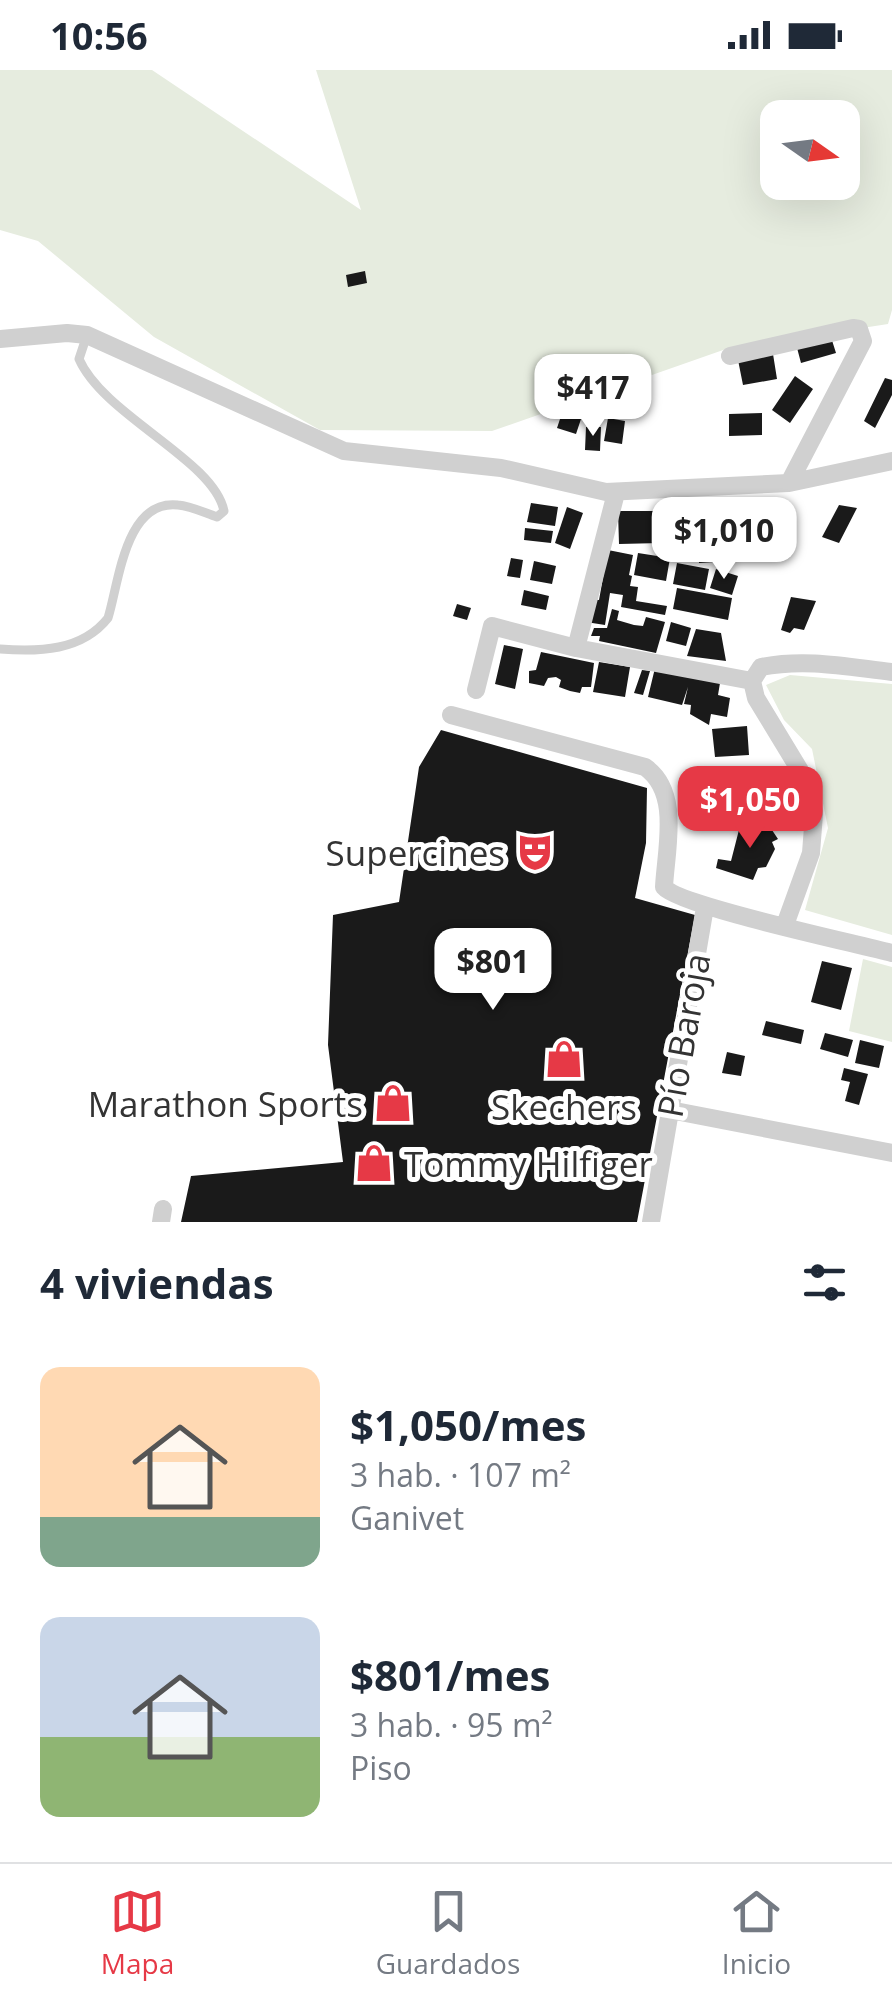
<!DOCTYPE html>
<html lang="es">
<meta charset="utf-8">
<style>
:root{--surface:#fff;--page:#f6f6f7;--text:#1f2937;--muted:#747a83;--line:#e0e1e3;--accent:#e63946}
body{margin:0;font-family:"Open Sans",sans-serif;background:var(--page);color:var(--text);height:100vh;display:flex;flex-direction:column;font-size:38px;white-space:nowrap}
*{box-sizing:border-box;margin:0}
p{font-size:32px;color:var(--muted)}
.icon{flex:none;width:55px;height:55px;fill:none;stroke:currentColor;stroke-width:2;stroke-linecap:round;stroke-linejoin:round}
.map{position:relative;height:1152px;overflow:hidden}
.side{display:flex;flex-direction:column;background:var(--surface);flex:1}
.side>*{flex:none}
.needle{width:65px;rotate:104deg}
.buttons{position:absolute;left:760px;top:30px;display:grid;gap:20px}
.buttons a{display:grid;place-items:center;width:100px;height:100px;border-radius:20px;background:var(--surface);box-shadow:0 10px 40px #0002;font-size:50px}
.price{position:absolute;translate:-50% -85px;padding:0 22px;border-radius:20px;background:#fff;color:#222;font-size:32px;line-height:65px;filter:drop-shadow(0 2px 5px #0008)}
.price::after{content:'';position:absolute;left:50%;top:60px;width:30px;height:22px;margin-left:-15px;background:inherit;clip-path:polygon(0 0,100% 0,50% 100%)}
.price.current{background:var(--accent);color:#fff}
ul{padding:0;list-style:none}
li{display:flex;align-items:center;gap:30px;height:250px;padding:0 40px}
li span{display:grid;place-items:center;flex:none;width:280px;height:200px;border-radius:20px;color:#555}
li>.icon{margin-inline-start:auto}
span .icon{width:120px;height:120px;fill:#fffc;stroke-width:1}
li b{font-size:42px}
h2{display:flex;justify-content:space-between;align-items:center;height:120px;padding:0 40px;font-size:42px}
.status{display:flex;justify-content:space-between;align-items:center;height:70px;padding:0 50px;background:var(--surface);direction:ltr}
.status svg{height:28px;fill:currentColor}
.tabs{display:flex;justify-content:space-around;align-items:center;height:140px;border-top:2px solid var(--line);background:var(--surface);font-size:28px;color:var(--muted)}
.tabs a{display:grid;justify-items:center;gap:5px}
.tabs .current{color:var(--accent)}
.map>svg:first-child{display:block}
</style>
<div class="status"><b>10:56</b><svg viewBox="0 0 49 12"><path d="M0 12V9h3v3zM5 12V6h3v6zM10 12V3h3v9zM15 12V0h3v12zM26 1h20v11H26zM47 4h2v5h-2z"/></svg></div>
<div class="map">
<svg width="892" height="1152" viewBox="0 0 892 1152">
<rect width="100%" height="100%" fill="#fff"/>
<!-- green -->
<path fill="#e6ecdf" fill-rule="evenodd" d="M0,0H152L361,140L316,0H892V240L888,254L726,279L492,361L320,360L154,267L38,171L0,160ZM778,48H842V112H778Z
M790,605L892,614V865L805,840L828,758L812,679L784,650L766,615Z
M863,889L892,897V972L849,961Z"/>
<!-- building -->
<path fill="#1a1a1a" d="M365,201L367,213L348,217L346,205Z
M830,264L836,283L801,293L796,274Z
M773,284L777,309L743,315L738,290Z
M795,306L813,319L790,353L772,340Z
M885,308L892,310V325L875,358L864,351Z
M569,322L588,328L576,364L557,358Z
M762,343V365L729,366V344Z
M608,348L625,351L622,374L604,371Z
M586,357H601L600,381L585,380Z
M531,433L558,437L555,456L527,452Z
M756,434L760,489L699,493L695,439Z
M839,435L857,438L839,473L822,467Z
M567,437L583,443L570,479L555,473Z
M618,441H660L661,473L619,474Z
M662,452H687V475H662Z
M525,458L553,461L551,473L524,470Z
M608,480L633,485L629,505L632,506L630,516L638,517L636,531L667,536L665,545L621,537L623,525L610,523L605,555L586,552L590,529L599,530Z
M638,483L670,488L666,511L634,505Z
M511,488L523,490L520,508L507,506Z
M534,491L556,496L552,514L530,510Z
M677,493L709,499L705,520L673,514Z
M716,499L738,506L732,525L710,518Z
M677,518L732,528L728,550L673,539Z
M524,520L549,526L546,540L521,535Z
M791,527L816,531L804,560L794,558L790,563L781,560Z
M457,534L471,538L467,550L453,546Z
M612,539L619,541L617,550L634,555L643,556L646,547L665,552L656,583L599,571L600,566H591L594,558H607Z
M671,552L691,558L686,576L666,571Z
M696,559L721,563L726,591L687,586Z
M504,575L523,579L515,619L495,614Z
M541,582L594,593L591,617H582L580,623L570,621L559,617L561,610L556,607L548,608L544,616L529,613V601L536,600Z
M599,592L630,597L625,627L593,622Z
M655,598L720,613L718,625L730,628L727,647L711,644L709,655L690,644L691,635L684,634L688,617L682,635L648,627Z
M642,600L650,601L643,625L634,623Z
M747,656L749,685L715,687L712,659Z
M441,660L647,718L646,773L635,828L695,845L637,1152H181L191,1106L343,1092L328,975L333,845L399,832L419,697Z
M733,710L770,712L769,734L731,731Z
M741,752L770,757L778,769L772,772L775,779L766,797L758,798L753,810L716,798L718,789L731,791Z
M822,891L852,898L841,940L811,932Z
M766,951L804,960L801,974L762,965Z
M825,963L853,970L848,987L820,979Z
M860,970L884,976L879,998L855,993Z
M727,982L745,986L741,1006L722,1003Z
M844,998L868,1004L859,1035L845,1031L850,1012L841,1010Z"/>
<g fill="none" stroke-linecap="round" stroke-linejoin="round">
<!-- service -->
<path stroke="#d0d0d0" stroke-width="9" d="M0,579C39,582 82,581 108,548C119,513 125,429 178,435C191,436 205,443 217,447L224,441C214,390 104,346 79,289L87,265"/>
<!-- minor -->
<path stroke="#d0d0d0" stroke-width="18" d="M0,269L67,263L87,265L344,381L501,398L606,422L789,413L892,391
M730,286L853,258L859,259L863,271L789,413
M576,578L616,423
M752,611L756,628L810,717L814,744L811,783L785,855
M752,611L761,597C806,588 848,597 892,602
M476,620L492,556L576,578L752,611
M451,645L645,697C681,722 666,778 664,817C679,836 855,873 892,883
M670,1040L892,1083
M161,1152L163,1139
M651,1152L705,837"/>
</g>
<!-- icons -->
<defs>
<g id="theatre-bare" transform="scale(3)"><path d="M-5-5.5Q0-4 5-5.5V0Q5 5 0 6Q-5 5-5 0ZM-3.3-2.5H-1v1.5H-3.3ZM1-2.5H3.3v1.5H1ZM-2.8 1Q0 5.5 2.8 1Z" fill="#e63946" stroke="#fff" stroke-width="2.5" paint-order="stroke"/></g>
<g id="shop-bare" transform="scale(3)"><path d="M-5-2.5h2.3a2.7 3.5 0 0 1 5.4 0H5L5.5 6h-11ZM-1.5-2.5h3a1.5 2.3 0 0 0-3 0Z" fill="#e63946" stroke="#fff" stroke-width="2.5" paint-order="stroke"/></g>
</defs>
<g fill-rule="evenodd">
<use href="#theatre-bare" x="535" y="782"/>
<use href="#shop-bare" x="564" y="989"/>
<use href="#shop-bare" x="393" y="1033"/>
<use href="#shop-bare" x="374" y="1093"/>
</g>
<g text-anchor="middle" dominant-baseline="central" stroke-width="10" stroke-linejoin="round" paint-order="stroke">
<!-- poi labels -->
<g font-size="35" fill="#333" stroke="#fff" text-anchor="end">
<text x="505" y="782">Supercines</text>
<text x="363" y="1033">Marathon Sports</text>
<text x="564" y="1036" text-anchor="middle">Skechers</text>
<text x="404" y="1093" text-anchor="start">Tommy Hilfiger</text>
</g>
<!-- street labels -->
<g font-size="35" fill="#333" stroke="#fff">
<text transform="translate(683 965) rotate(-80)">Pío Baroja</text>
</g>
</g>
</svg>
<div class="buttons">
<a><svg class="needle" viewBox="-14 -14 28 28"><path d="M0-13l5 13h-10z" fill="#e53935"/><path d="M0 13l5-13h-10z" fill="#747a83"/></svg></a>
</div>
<b class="price" style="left:593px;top:369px">$417</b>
<b class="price" style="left:724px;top:512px">$1,010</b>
<b class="price current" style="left:750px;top:781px">$1,050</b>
<b class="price" style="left:493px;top:943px">$801</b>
</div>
<section class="side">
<h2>4 viviendas<svg class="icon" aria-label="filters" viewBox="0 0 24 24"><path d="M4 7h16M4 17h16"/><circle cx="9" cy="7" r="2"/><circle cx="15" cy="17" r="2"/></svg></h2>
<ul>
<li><span style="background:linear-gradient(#ffd9b3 75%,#7fa58c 0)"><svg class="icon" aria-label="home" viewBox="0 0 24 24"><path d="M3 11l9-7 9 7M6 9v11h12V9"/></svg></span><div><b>$1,050/mes</b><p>3 hab. · 107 m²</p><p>Ganivet</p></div></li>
<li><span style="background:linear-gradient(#c9d6e8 60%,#8fb573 0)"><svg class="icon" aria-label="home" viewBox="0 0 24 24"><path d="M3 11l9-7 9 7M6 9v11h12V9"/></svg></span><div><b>$801/mes</b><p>3 hab. · 95 m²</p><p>Piso</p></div></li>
</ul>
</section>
<nav class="tabs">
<a class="current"><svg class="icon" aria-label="map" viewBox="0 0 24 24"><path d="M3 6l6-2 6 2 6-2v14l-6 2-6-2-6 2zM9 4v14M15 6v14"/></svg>Mapa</a>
<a><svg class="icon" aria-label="saved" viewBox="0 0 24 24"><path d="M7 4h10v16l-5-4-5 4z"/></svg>Guardados</a>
<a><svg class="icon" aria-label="home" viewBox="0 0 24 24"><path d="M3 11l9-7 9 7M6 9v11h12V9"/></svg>Inicio</a>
</nav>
